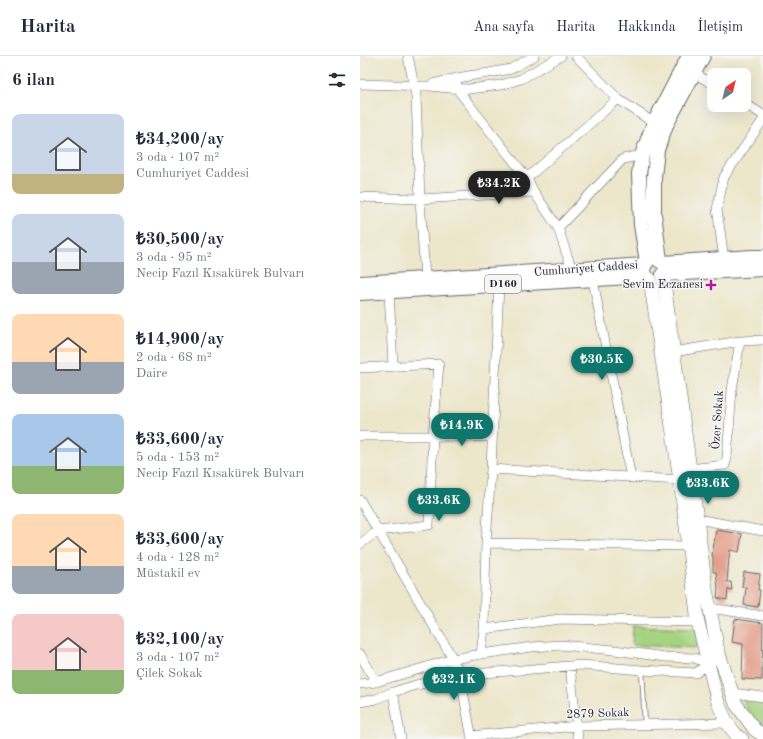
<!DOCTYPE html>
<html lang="tr">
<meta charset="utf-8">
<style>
:root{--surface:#fff;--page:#f2f2f3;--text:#1f2937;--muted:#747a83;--line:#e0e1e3;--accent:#0f766e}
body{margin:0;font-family:"Old Standard TT",serif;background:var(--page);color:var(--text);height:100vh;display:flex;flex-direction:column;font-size:15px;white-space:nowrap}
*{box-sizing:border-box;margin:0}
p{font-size:13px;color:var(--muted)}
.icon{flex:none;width:22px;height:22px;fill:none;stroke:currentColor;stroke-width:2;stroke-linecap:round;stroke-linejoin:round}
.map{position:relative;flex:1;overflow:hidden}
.panel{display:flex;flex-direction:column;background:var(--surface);width:360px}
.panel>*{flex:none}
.needle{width:26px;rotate:35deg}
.tools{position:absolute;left:347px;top:12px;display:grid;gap:8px}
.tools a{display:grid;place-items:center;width:44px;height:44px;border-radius:8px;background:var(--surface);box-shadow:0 4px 16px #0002;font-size:20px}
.price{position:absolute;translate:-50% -34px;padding:0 9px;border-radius:14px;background:var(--accent);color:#fff;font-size:13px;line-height:26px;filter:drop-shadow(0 1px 2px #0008)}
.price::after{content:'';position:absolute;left:50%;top:24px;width:12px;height:9px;margin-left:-6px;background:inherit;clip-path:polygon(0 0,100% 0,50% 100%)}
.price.current{background:#222;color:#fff}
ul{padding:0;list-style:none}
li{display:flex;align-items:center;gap:12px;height:100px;padding:0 12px}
li span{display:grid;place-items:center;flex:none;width:112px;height:80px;border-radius:8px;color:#555}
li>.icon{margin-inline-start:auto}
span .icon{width:48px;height:48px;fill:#fffc;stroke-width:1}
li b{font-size:17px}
h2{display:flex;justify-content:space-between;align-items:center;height:48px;padding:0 12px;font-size:17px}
header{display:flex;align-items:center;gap:24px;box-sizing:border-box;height:56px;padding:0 20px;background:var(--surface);border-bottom:1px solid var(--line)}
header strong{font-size:19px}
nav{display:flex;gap:22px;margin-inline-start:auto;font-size:14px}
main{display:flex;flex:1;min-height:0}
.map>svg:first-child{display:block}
</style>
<header>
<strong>Harita</strong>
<nav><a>Ana sayfa</a><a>Harita</a><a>Hakkında</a><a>İletişim</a></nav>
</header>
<main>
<section class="panel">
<h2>6 ilan<svg class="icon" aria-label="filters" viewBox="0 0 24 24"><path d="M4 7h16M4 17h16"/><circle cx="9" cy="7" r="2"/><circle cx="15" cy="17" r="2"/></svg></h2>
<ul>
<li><span style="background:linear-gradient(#c9d6e8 75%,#c2b280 0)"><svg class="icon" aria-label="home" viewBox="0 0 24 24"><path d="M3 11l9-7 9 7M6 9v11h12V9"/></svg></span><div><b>₺34,200/ay</b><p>3 oda · 107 m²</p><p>Cumhuriyet Caddesi</p></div></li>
<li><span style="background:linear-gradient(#c9d6e8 60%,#9aa5b1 0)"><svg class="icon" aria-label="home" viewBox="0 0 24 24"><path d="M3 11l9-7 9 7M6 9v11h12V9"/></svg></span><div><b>₺30,500/ay</b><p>3 oda · 95 m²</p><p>Necip Fazıl Kısakürek Bulvarı</p></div></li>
<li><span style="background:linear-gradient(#ffd9b3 60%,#9aa5b1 0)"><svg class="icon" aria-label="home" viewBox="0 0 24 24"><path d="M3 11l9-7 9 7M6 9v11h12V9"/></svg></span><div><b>₺14,900/ay</b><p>2 oda · 68 m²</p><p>Daire</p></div></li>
<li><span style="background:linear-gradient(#a9c7e8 65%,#8fb573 0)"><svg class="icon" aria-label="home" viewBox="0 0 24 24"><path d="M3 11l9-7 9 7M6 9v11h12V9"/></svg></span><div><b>₺33,600/ay</b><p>5 oda · 153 m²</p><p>Necip Fazıl Kısakürek Bulvarı</p></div></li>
<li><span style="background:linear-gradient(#ffd9b3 65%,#9aa5b1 0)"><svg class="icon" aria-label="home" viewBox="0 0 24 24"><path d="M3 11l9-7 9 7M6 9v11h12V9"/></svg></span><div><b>₺33,600/ay</b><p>4 oda · 128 m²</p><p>Müstakil ev</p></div></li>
<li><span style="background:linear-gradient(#f6c9c9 70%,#8fb573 0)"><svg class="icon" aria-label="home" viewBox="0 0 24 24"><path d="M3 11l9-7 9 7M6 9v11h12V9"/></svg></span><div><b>₺32,100/ay</b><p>3 oda · 107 m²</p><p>Çilek Sokak</p></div></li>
</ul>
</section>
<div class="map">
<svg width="403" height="683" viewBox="0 0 403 683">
<rect width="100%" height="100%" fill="#f6f6f2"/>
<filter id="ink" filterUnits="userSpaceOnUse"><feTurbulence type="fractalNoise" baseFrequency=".025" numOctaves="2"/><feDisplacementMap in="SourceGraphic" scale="8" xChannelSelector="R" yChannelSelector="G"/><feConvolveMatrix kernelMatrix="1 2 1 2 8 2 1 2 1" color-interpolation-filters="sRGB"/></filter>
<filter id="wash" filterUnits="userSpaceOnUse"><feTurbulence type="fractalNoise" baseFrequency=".012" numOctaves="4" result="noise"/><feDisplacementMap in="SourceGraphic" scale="16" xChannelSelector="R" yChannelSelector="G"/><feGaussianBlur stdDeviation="0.9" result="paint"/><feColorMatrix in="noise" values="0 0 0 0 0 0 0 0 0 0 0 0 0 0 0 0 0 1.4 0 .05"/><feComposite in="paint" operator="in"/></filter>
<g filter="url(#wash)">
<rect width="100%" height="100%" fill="#ece6ca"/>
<!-- green -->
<path fill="#a5d380" stroke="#647a5e" d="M273,570L337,572V592L272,589Z
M383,642L403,644V671C392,662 387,655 383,642Z"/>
<g id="blocks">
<!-- building -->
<path fill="#e29581" d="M356,474L382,478L379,496L370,494L369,502L367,526H371L372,534L368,533L367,544L357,542L358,532L356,516H353V500H352Z
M384,516L400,518L398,534H400L398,551L384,549L386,531H382Z
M375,563L403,567L402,624L382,623L383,588L372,586Z"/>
</g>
</g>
<g filter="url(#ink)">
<use href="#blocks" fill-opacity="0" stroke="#69676d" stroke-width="1"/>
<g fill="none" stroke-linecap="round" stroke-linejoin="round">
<!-- service casing -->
<g stroke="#69676d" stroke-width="6">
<path id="service" d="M282,614L285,669"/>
</g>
<!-- minor casing -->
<g stroke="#69676d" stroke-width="10">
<path id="minor" d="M48,0L56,40L60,143L65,223
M216,0L258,43
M334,17L354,29
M96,22L97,33L167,122L174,136L198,172L212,214
M0,28L69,30L89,32L109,33L141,29L161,23L201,0
M73,28L88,24L108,20L129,17L151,13L174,0
M384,47L403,59
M167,122L258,43L294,67
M0,141L60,143L174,136
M198,172L263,103L282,99
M364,203L357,153L364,121L403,64
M233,224L271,422
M29,236L33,310
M313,296L380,285L403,284
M0,312L79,308L73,380L69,469L18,475L0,488
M0,380H73L132,381
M131,413L320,424
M329,413L365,409L367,402L372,334L380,285
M0,444L93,603L100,619L112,683
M337,463L403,475
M126,487L329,490
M350,552L403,560
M124,573L200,563L338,566
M0,598L16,626
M121,598L124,573L126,487L131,413L139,228
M210,610L218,683
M0,628L16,626L93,603L121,598L172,591L201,589L254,594L305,601L335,602L348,608
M33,636L41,683
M372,637L403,641
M0,646L16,643L33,636L56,629L100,619L112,618L221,609L282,614L336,617L348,608L352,606
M111,680L217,670L367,667"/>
</g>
<!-- secondary casing -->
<g stroke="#69676d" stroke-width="14">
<path id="secondary" d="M303,220L337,463L346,533L358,595L376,648L395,674L403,679
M290,223L320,424L338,566L358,647L367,667L378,681L382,683"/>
</g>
<!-- primary casing -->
<g stroke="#69676d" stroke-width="16">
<path id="primary" d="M300,205L294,158V121L297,94L306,69L343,0
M287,206L281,169L279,118L282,99L294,67L329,0
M303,207L392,201H403
M303,218L403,213
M0,227L285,209
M0,237L286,220"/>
</g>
<!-- service -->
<use href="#service" stroke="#fff" stroke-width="4.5"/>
<!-- minor -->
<use href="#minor" stroke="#fff" stroke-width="9"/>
<!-- secondary -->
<use href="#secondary" stroke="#fff" stroke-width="13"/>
<!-- primary -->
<use href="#primary" stroke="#fff" stroke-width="14"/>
</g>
</g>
<!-- markers -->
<path fill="#b5179e" stroke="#f6f6f2" stroke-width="1.5" d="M349 223h4v4h4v4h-4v4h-4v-4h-4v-4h4z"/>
<g text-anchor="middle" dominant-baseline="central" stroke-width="3" stroke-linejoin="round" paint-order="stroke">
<!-- shield labels -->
<rect fill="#f6f6f2" stroke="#626272" stroke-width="1" x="125" y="219" width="36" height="18" rx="3"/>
<g font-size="11" font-weight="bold" fill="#22223b">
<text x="143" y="228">D160</text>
</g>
<!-- street labels -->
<g font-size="12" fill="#22223b" stroke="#f6f6f2">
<text transform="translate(226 213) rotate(-4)">Cumhuriyet Caddesi</text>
<text transform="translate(358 364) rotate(-86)">Özer Sokak</text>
<text transform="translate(238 658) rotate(-2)">2879 Sokak</text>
</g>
<!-- poi labels -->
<g font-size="12" fill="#22223b" stroke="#f6f6f2" text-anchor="end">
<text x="343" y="229">Sevim Eczanesi</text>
</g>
</g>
</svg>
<div class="tools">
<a><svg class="needle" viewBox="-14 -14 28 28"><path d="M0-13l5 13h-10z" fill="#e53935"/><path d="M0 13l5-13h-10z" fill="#747a83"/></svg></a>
</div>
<b class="price current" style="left:139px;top:149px">₺34.2K</b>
<b class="price" style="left:242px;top:325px">₺30.5K</b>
<b class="price" style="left:102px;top:391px">₺14.9K</b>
<b class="price" style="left:348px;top:449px">₺33.6K</b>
<b class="price" style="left:79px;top:466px">₺33.6K</b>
<b class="price" style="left:94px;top:645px">₺32.1K</b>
</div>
</main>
